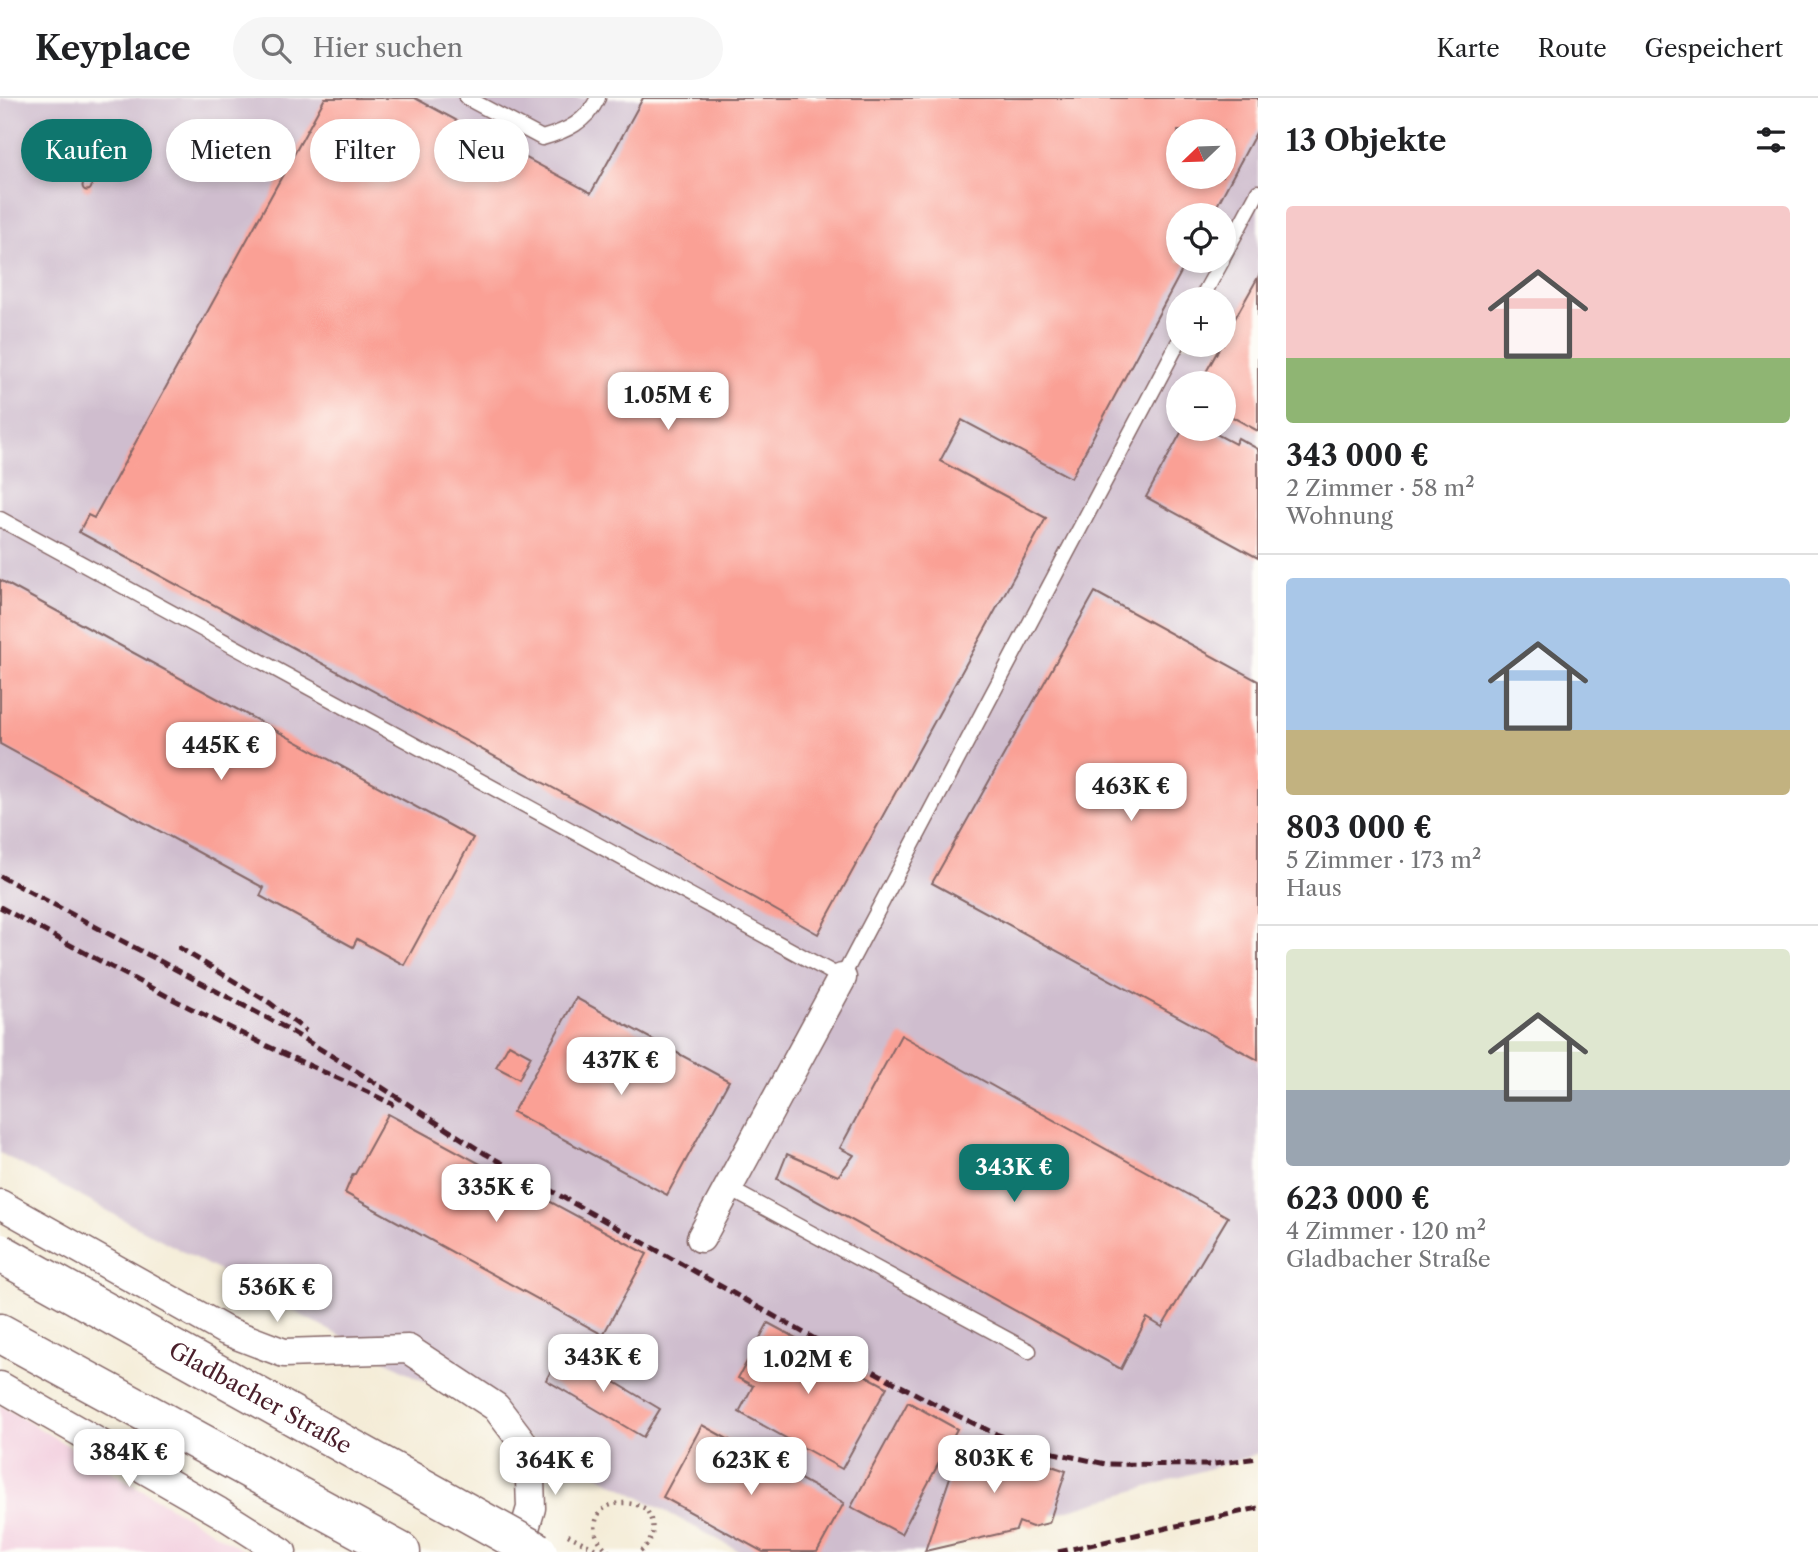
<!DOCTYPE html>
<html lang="de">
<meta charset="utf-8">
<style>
:root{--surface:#fff;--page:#f6f6f6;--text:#202124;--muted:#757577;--line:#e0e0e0;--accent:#0f766e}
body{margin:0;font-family:"Libre Caslon Text",serif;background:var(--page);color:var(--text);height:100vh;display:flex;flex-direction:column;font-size:26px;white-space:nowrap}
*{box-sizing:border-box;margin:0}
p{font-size:23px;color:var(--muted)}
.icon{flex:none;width:38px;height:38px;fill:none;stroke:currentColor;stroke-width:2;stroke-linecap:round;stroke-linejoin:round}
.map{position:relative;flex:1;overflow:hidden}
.panel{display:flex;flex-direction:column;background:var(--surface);width:560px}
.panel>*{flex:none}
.top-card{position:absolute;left:21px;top:21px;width:665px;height:63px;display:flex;gap:14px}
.needle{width:46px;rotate:247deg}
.tools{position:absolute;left:1166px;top:21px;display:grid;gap:14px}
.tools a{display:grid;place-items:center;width:70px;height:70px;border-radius:50%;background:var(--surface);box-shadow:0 4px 10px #0003;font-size:35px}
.price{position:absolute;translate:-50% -60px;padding:0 16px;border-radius:14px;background:#fff;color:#222;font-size:23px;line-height:46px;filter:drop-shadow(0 2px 4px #0008)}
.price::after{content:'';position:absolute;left:50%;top:42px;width:21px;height:16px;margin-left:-10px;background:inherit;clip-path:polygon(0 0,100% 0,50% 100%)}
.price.current{background:var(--accent);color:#fff}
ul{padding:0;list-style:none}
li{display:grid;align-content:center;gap:14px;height:371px;padding:0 28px}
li+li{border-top:2px solid var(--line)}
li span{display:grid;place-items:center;height:217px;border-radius:7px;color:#555}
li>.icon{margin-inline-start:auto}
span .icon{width:126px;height:126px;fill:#fffc;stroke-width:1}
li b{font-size:30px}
h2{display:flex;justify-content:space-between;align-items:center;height:84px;padding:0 28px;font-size:30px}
.pill{padding:0 24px;border-radius:32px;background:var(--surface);box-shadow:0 4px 10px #0003;font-size:24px;line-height:63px}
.pill.current{background:var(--accent);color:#fff}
header{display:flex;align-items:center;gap:42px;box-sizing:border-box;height:98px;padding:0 35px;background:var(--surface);border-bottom:2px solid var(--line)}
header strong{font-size:33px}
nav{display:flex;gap:38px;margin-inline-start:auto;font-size:24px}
.search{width:490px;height:63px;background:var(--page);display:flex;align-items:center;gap:18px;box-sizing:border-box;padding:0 24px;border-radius:38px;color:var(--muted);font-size:26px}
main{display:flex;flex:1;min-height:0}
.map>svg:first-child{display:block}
</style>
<header>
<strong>Keyplace</strong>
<div class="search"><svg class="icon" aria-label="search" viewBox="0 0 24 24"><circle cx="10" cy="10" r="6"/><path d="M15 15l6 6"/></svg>Hier suchen</div>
<nav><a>Karte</a><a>Route</a><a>Gespeichert</a></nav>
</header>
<main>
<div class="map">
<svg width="1258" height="1454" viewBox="0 0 1258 1454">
<rect width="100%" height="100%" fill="#fdfcf7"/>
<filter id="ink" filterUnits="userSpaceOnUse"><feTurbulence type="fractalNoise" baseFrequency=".0143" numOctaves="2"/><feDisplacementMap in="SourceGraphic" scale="14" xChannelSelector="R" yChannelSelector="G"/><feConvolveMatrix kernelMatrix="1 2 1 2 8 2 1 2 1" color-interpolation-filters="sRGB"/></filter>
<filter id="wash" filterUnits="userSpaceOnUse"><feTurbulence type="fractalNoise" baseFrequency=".00686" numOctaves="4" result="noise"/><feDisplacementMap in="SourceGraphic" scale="28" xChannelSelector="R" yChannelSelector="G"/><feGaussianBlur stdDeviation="1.57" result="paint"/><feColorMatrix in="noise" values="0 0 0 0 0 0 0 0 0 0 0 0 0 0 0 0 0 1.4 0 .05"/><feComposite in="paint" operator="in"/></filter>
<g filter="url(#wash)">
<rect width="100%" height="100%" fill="#f4ecd7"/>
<!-- built -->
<path fill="#f3cfdf" d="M0,1307L246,1454H0Z"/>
<!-- industrial -->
<path fill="#cfbdce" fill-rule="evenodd" d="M0,0H1258V1356L928,1454H741L0,1055ZM1178,33H1223V79H1178ZM1178,117H1223V163H1178ZM1178,201H1223V247H1178ZM1178,285H1223V331H1178Z"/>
<g id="blocks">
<!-- building -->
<path fill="#faa095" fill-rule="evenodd" d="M325,0H415L591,95L643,0H1258V31L1212,117H1178V163H1187L1071,380L962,322L940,363L1046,420L818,836L692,765L79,434L88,417L94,420ZM1178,33H1223V79H1178Z
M112,43L121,48L105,76L100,74L96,82L88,77L92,69L96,72Z
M82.5 88a4.5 4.5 0 1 1 9 0a4.5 4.5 0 1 1-9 0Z
M1258,179V333L1223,314V285H1200L1221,247H1223V242Z
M1183,331H1207L1235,346L1238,340L1258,351V460L1146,399Z
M0,482L473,740L404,867L357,841L353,849L260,798L264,790L0,646Z
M1095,494L1258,583V962L932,785Z
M576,900L729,983L667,1097L513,1014Z
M901,937L1228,1119L1162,1229L1147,1220L1121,1271L777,1081L787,1056L838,1078L854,1057L840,1050Z
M509,946L531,958L519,981L496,969Z
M388,1016L647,1156L603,1237L345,1095L353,1076H355Z
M768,1225L887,1289L842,1371L739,1314L753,1288L738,1280Z
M563,1253L660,1311L643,1339L546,1282Z
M908,1304L957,1331L901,1436L851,1409Z
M702,1327L844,1405L817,1454H763L663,1399Z
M964,1338L1066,1373L1049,1425L1032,1429L1019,1424L1016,1432L925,1453Z"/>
</g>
</g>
<g filter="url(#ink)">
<use href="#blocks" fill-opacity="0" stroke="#866767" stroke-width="2"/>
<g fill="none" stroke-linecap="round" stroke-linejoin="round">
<!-- service casing -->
<g stroke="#866767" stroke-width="17">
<path id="service" d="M467,0L542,40C567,33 586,24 598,0
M1223,159L1258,94
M1201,201L1222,163
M0,421L842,880L1178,245
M728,1090L1029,1253"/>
</g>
<!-- minor casing -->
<g stroke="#866767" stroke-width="31">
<path id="minor" d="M0,1106L226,1233L284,1255L408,1251L496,1309L521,1342L530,1382L531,1410L518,1454
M701,1140L842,880
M0,1288L219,1414L282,1454"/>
</g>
<!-- primary casing -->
<g stroke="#866767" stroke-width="41">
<path id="primary" d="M0,1235L401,1454"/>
</g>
<!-- path -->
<path stroke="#866767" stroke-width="4.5" stroke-dasharray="2 5" stroke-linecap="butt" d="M568,1437L602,1454
M609,1454C604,1449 598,1443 596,1436C590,1404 625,1399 646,1411C656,1427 655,1442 640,1454"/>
<!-- service -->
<use href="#service" stroke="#fff" stroke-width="14"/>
<!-- minor -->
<use href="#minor" stroke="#fff" stroke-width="28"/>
<!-- primary -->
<use href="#primary" stroke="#fff" stroke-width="38"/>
<!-- rail -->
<path stroke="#4a1f2b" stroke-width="5" stroke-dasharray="10 5" stroke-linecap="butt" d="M0,778L284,929L358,974L484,1055L854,1263L950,1314L996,1336L1045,1353L1106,1366L1207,1367L1258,1360
M0,809C81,853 162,897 245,937C294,962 345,982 394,1007
M178,849L270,905L306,933
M1058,1454L1258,1410"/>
<!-- primary-bridge casing -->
<g stroke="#866767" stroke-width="41" stroke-linecap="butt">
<g id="primary-bridge">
<path id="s1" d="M0,1155L538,1454"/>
</g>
</g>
<!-- primary-bridge -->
<use href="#primary-bridge" stroke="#fff" stroke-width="38"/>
</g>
</g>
<g text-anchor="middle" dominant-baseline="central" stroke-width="7" stroke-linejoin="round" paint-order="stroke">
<!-- street labels -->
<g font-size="23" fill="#4a1f2b" stroke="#fdfcf7">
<text stroke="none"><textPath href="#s1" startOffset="298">Gladbacher Straße</textPath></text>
</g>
</g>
</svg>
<div class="tools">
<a><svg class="needle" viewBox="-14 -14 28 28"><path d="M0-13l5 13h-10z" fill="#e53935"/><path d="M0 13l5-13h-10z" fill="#757577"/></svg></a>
<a><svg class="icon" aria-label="locate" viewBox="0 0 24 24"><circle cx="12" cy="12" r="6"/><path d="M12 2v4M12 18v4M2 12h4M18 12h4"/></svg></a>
<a>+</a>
<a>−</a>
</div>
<b class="price" style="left:668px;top:334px">1.05M €</b>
<b class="price" style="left:221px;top:684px">445K €</b>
<b class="price" style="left:1131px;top:725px">463K €</b>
<b class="price" style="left:621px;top:999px">437K €</b>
<b class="price current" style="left:1014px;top:1106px">343K €</b>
<b class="price" style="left:496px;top:1126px">335K €</b>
<b class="price" style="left:277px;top:1226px">536K €</b>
<b class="price" style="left:603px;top:1296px">343K €</b>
<b class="price" style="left:808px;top:1298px">1.02M €</b>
<b class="price" style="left:129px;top:1391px">384K €</b>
<b class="price" style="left:994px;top:1397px">803K €</b>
<b class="price" style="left:555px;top:1399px">364K €</b>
<b class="price" style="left:751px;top:1399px">623K €</b>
<div class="top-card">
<a class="pill current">Kaufen</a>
<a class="pill">Mieten</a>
<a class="pill">Filter</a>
<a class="pill">Neu</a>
</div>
</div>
<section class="panel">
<h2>13 Objekte<svg class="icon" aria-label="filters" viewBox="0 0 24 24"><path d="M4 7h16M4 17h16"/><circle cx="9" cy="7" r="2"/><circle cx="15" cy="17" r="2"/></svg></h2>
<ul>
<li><span style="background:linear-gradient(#f6c9c9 70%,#8fb573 0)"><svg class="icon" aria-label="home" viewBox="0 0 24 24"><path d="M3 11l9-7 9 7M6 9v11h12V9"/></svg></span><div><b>343 000 €</b><p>2 Zimmer · 58 m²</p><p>Wohnung</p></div></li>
<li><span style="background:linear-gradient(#a9c7e8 70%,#c2b280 0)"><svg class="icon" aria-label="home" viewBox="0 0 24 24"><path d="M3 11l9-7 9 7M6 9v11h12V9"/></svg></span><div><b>803 000 €</b><p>5 Zimmer · 173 m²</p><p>Haus</p></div></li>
<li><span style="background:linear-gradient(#dfe7d0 65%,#9aa5b1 0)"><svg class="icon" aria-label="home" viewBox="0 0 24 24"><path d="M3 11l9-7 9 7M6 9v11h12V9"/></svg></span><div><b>623 000 €</b><p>4 Zimmer · 120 m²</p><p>Gladbacher Straße</p></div></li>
</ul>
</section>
</main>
